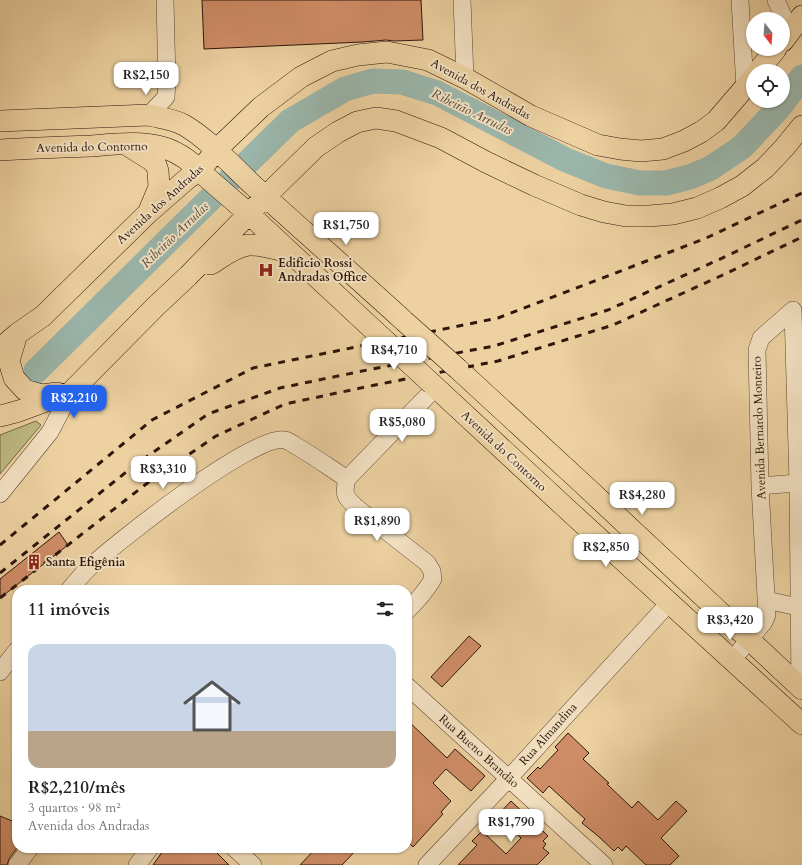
<!DOCTYPE html>
<html lang="pt">
<meta charset="utf-8">
<style>
:root{--surface:#fff;--page:#f2f2f2;--text:#222;--muted:#767676;--accent:#2563eb}
body{margin:0;font-family:Cardo,serif;background:var(--page);color:var(--text);height:100vh;display:flex;flex-direction:column;font-size:15px;white-space:nowrap}
*{box-sizing:border-box;margin:0}
p{font-size:13px;color:var(--muted)}
.icon{flex:none;width:22px;height:22px;fill:none;stroke:currentColor;stroke-width:2;stroke-linecap:round;stroke-linejoin:round}
.map{position:relative;flex:1;overflow:hidden}
.side{position:absolute;left:12px;top:585px;width:400px;height:268px;display:flex;flex-direction:column;background:var(--surface);border-radius:16px;box-shadow:0 1px 3px #0004}
.side>*{flex:none}
.needle{width:26px;rotate:163deg}
.controls{position:absolute;left:746px;top:12px;display:grid;gap:8px}
.controls a{display:grid;place-items:center;width:44px;height:44px;border-radius:50%;background:var(--surface);box-shadow:0 1px 3px #0004;font-size:20px}
.price{position:absolute;translate:-50% -34px;padding:0 9px;border-radius:8px;background:#fff;color:#222;font-size:13px;line-height:26px;filter:drop-shadow(0 1px 2px #0008)}
.price::after{content:'';position:absolute;left:50%;top:24px;width:12px;height:9px;margin-left:-6px;background:inherit;clip-path:polygon(0 0,100% 0,50% 100%)}
.price.active{background:var(--accent);color:#fff}
ul{padding:0;list-style:none}
li{display:grid;align-content:center;gap:8px;height:212px;padding:0 16px}
li span{display:grid;place-items:center;height:124px;border-radius:12px;color:#555}
li>.icon{margin-inline-start:auto}
span .icon{width:72px;height:72px;fill:#fffc;stroke-width:1}
li b{font-size:17px}
h2{display:flex;justify-content:space-between;align-items:center;height:48px;padding:0 16px;font-size:17px}
.map>svg:first-child{display:block}
</style>
<div class="map">
<svg width="802" height="865" viewBox="0 0 802 865">
<rect width="100%" height="100%" fill="#edd1a1"/>
<filter id="stains"><feTurbulence type="fractalNoise" baseFrequency=".005" numOctaves="4"/><feColorMatrix values="0 0 0 0 .2 0 0 0 0 .09 0 0 0 0 .02 0 0 0 .5 -.17"/></filter>
<radialGradient id="worn" r=".72"><stop offset=".6" stop-color="#630" stop-opacity="0"/><stop offset="1" stop-color="#630" stop-opacity=".3"/></radialGradient>
<!-- green -->
<path fill="#bdba81" stroke="#756846" d="M36,421L41,425L0,474V435Z"/>
<g fill="none" stroke-linecap="round" stroke-linejoin="round">
<!-- river -->
<path stroke="#9ab6ab" stroke-width="25" d="M36,371L203,206L290,121L345,89L373,81L402,82L437,93L566,160L606,176L640,183H666L690,177L711,168L742,147L778,109L802,77"/>
</g>
<!-- building -->
<path fill="#d08e68" stroke="#2d160c" d="M202,0H421L423,40L394,41L386,40L363,42L204,49Z
M59,532L68,545L0,598V579Z
M469,636L481,646L442,687L431,677Z
M407,720L447,758L455,749L485,776L471,791L446,769L433,783L451,801L441,812L443,814L413,847L407,841Z
M568,733L589,753L583,759L609,783L607,784L632,808L638,801L658,820L676,801L687,811L661,838L679,856L670,865H646L626,846L622,851L618,847L614,851L598,836L582,823L585,819L549,786L543,793L527,778L538,767L540,769L558,750L555,747Z
M511,801L548,836L543,841L546,844L543,848L549,853L537,865H458L477,845L472,841L482,831L506,854L521,838L497,816Z
M0,816L17,823V848L9,859L7,865H0Z
M165,848H212L229,865H153Z
M316,848H358L342,865H300Z"/>
<g fill="none" stroke-linecap="round" stroke-linejoin="round">
<!-- minor casing -->
<g stroke="#5d4531" stroke-width="18">
<path id="minor" d="M462,0L465,78
M740,0L745,88
M776,0L790,32
M149,115L166,97L167,82L165,0
M347,479C343,495 345,497 357,508L427,563L432,571L433,579C426,591 417,601 407,611
M347,479L436,387
M760,486L798,483
M0,494L50,432L71,392
M69,590C76,582 83,573 91,566C117,542 256,432 285,440C289,441 293,444 296,446C314,456 330,468 347,479
M766,600L798,607
M732,660L764,622L767,615L760,486L757,350L761,338L793,310L798,483L800,687
M0,672L17,650
M407,686L604,865
M234,848L253,865
M17,865L30,848
M137,865L150,848
M427,865L509,778L669,603"/>
</g>
<!-- major casing -->
<g stroke="#2d160c" stroke-width="22">
<path id="major" d="M783,41L802,16
M758,71L776,49
M0,121L149,115C160,118 173,119 184,125C211,141 232,166 255,187C304,232 355,276 404,321
M127,145L151,160L156,165L158,171L159,187L149,211
M0,150C31,148 61,147 92,146C116,144 142,141 165,148C180,153 194,164 205,176L249,214L378,334
M211,264C222,257 234,247 248,245C261,244 275,249 288,252
M17,334L9,361L14,378L25,390L42,395L57,393
M0,349L17,334L43,316L148,213L188,178L200,171L216,150L261,107L301,77L332,61L358,55L387,52L428,60L465,78L531,116L598,145L620,149L641,151L663,149L684,141L701,132L716,121L753,78
M458,369L584,485L802,689
M432,384L568,510L802,724
M0,416L19,411L71,392L156,306L188,276L266,196L316,147L338,132L357,122L376,118L396,121L441,138L486,162L534,185L581,205L604,212L626,216H649L673,214L697,208L720,198L742,186L765,168L784,148L802,126"/>
</g>
<!-- minor -->
<use href="#minor" stroke="#f3e1c2" stroke-width="17"/>
<!-- major -->
<use href="#major" stroke="#edd1a1" stroke-width="21"/>
<!-- rail -->
<path stroke="#2d160c" stroke-width="3" stroke-dasharray="7 7" stroke-linecap="butt" d="M0,545L152,420L253,368L498,318L704,239L802,193
M0,573L135,465L208,414L280,388L372,369L494,346L608,310L718,260L802,220
M0,598L150,481L216,436L285,404L375,385L498,361L613,325L725,274L802,237"/>
<!-- major-bridge casing -->
<g stroke="#2d160c" stroke-width="22" stroke-linecap="butt">
<path id="major-bridge" d="M404,321L458,369
M378,334L432,384"/>
</g>
<!-- major-bridge -->
<use href="#major-bridge" stroke="#edd1a1" stroke-width="21"/>
</g>
<!-- icons -->
<defs>
<g id="hospital-bare" transform="scale(1.2)"><path d="M-5-5h3v3.5h4V-5h3V5h-3V1.5h-4V5h-3Z" fill="#8f2418" stroke="#f3e1c2" stroke-width="2.5" paint-order="stroke"/></g>
<g id="building-bare" transform="scale(1.2)"><path d="M-4-6H4V6H1V3H-1V6H-4ZM-2.5-4.3h1.7v1.8h-1.7ZM.8-4.3h1.7v1.8H.8ZM-2.5-1h1.7V.8h-1.7ZM.8-1h1.7V.8H.8Z" fill="#8f2418" stroke="#f3e1c2" stroke-width="2.5" paint-order="stroke"/></g>
</defs>
<g fill-rule="evenodd">
<use href="#hospital-bare" x="266" y="270"/>
<use href="#building-bare" x="34" y="562"/>
</g>
<g text-anchor="middle" dominant-baseline="central" stroke-width="4" stroke-linejoin="round" paint-order="stroke">
<!-- street labels -->
<g font-size="12" fill="#2d160c" stroke="#f3e1c2">
<text transform="translate(481 89) rotate(29)">Avenida dos Andradas</text>
<text transform="translate(92 147) rotate(-1)">Avenida do Contorno</text>
<text transform="translate(160 204) rotate(-42)">Avenida dos Andradas</text>
<text transform="translate(759 428) rotate(-92)">Avenida Bernardo Monteiro</text>
<text transform="translate(504 451) rotate(43)">Avenida do Contorno</text>
<text transform="translate(548 734) rotate(-48)">Rua Almandina</text>
<text transform="translate(479 751) rotate(42)">Rua Bueno Brandão</text>
</g>
<!-- poi labels -->
<g font-size="12" font-weight="bold" fill="#2d160c" stroke="#f3e1c2" text-anchor="start">
<text x="278" y="263">Edifício Rossi<tspan x="278" dy="14">Andradas Office</tspan></text>
<text x="46" y="562">Santa Efigênia</text>
</g>
<!-- water labels -->
<g font-size="13" font-style="italic" fill="#4e463c" stroke="#f3e1c2">
<text transform="translate(472 112) rotate(26)">Ribeirão Arrudas</text>
<text transform="translate(175 235) rotate(-44)">Ribeirão Arrudas</text>
</g>
</g>
<rect width="100%" height="100%" filter="url(#stains)"/>
<rect width="100%" height="100%" fill="url(#worn)"/>
</svg>
<div class="controls">
<a><svg class="needle" viewBox="-14 -14 28 28"><path d="M0-13l5 13h-10z" fill="#e53935"/><path d="M0 13l5-13h-10z" fill="#767676"/></svg></a>
<a><svg class="icon" aria-label="locate" viewBox="0 0 24 24"><circle cx="12" cy="12" r="6"/><path d="M12 2v4M12 18v4M2 12h4M18 12h4"/></svg></a>
</div>
<b class="price" style="left:146px;top:96px">R$2,150</b>
<b class="price" style="left:346px;top:246px">R$1,750</b>
<b class="price" style="left:394px;top:371px">R$4,710</b>
<b class="price active" style="left:74px;top:419px">R$2,210</b>
<b class="price" style="left:402px;top:443px">R$5,080</b>
<b class="price" style="left:163px;top:490px">R$3,310</b>
<b class="price" style="left:642px;top:516px">R$4,280</b>
<b class="price" style="left:377px;top:542px">R$1,890</b>
<b class="price" style="left:606px;top:568px">R$2,850</b>
<b class="price" style="left:730px;top:641px">R$3,420</b>
<b class="price" style="left:511px;top:843px">R$1,790</b>
<section class="side">
<h2>11 imóveis<svg class="icon" aria-label="filters" viewBox="0 0 24 24"><path d="M4 7h16M4 17h16"/><circle cx="9" cy="7" r="2"/><circle cx="15" cy="17" r="2"/></svg></h2>
<ul>
<li><span style="background:linear-gradient(#c9d6e8 70%,#b9a48a 0)"><svg class="icon" aria-label="home" viewBox="0 0 24 24"><path d="M3 11l9-7 9 7M6 9v11h12V9"/></svg></span><div><b>R$2,210/mês</b><p>3 quartos · 98 m²</p><p>Avenida dos Andradas</p></div></li>
</ul>
</section>
</div>
